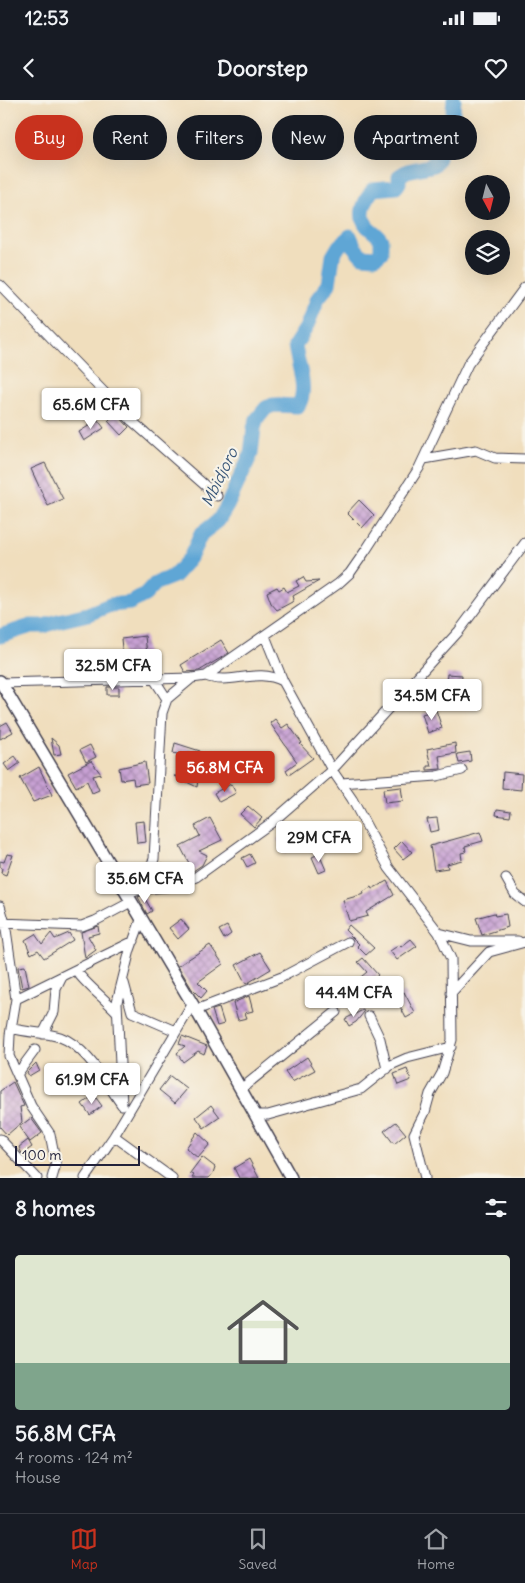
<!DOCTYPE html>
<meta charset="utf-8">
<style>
:root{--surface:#171b24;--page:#20242c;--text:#f1f3f6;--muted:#9ea1a6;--line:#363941;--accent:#c8321e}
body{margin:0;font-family:Delius,sans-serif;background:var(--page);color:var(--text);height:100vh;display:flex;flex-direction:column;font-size:19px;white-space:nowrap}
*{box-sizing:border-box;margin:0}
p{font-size:16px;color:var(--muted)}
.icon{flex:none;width:28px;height:28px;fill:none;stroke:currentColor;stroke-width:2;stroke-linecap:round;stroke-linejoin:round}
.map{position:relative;height:1078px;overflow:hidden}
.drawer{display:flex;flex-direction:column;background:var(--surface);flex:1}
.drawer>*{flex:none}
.top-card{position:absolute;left:15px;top:15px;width:495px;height:45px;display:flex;gap:10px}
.needle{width:32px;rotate:173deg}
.controls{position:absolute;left:465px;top:75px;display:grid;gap:10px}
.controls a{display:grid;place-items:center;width:45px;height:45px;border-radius:50%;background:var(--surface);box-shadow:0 5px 20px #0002;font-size:25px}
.scale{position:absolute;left:15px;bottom:12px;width:125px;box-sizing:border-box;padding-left:5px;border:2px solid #22223b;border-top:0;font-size:14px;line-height:18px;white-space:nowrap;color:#22223b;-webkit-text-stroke:4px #f7f3e8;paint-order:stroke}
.price{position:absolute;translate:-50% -42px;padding:0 11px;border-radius:5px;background:#fff;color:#222;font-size:16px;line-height:32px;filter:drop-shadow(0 1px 2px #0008)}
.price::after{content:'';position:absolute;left:50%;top:30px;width:15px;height:11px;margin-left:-8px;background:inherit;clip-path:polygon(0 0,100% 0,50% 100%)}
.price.on{background:var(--accent);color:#fff}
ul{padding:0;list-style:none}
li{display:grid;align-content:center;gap:10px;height:265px;padding:0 15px}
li+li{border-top:1px solid var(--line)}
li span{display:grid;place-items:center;height:155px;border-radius:5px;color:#555}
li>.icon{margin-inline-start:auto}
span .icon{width:90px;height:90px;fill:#fffc;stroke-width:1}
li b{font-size:21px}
h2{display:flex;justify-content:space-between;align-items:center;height:60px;padding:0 15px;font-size:21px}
.tag{padding:0 18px;border-radius:22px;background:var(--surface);box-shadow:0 5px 20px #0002;font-size:18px;line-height:45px}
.tag.on{background:var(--accent);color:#fff}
.status{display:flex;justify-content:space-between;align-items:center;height:35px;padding:0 25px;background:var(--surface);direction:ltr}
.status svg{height:14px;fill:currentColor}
header{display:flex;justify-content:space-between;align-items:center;height:65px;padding:0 15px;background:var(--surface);font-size:22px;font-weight:700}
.tabs{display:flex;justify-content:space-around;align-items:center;height:70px;border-top:1px solid var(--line);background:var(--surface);font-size:14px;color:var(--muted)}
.tabs a{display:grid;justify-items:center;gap:2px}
.tabs .on{color:var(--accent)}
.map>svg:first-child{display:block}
</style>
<div class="status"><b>12:53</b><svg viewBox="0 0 49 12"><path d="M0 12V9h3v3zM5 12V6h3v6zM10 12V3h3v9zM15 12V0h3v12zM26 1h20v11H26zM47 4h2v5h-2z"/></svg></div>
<header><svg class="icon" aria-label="back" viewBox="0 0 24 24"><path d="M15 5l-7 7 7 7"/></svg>Doorstep<svg class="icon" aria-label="heart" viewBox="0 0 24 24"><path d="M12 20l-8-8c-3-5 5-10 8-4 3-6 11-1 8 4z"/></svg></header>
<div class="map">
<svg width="525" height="1078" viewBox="0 0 525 1078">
<defs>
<pattern id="building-cross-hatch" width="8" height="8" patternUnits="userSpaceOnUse" patternTransform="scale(1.25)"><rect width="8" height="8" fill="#c7a0d3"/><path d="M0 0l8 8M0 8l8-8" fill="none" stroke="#a182ac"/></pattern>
</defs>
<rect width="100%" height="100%" fill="#f7f3e8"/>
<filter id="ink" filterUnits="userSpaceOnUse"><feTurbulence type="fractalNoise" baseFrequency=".02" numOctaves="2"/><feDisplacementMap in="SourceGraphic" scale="10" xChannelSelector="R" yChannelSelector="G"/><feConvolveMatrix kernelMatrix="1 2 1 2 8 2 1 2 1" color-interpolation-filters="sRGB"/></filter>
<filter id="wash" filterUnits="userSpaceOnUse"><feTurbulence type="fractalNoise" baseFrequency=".0096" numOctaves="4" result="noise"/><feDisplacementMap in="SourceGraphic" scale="20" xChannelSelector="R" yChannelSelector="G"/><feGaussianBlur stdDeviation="1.12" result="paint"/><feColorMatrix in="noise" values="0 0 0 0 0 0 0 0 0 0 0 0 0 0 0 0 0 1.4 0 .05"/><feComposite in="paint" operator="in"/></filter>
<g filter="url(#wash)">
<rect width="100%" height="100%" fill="#f0debd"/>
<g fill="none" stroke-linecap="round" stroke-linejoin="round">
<!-- river -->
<path stroke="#5ea6d5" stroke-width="15" d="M0,536L31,526H44L58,521L88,514L110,505L130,503L145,495L156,483L174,476L190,458L201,434L218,421L227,406L251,354L254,328L257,319L266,308L273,305L298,306C309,289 297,264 295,245L306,228L318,198L329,184L333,156L339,146L350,136L355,148L362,156L376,157L381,153V140C377,133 371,131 367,126C357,114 366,99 373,89L396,87L399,83V76L407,71L434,65L438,58L433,52L432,44L451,32L454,0"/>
</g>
<g id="blocks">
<!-- building -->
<path fill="url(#building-cross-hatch)" d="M116,313L129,327L121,335L108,321Z
M98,320L104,328L84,341L79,332Z
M45,363L63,399L48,406L31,369Z
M359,400L374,415L362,428L347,413Z
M303,477L306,482L319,481L293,496L294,499L292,502L277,510L271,503L267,492L277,487L279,490L284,487L287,492L299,486L296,481Z
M145,536L147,555L141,556V559L132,560V556L123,557L121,539Z
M221,540L229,553L199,571L185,572L181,565Z
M447,574L462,575L461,586L446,585Z
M107,587H119V595H107Z
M436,610L442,628L428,633L422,614Z
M275,619L282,628L288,624L302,643L300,644L313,658L289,675L286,670L297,662L270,623Z
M7,622L13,632L0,639V626Z
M51,638L59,645L61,654L54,655Z
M175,643L200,651L197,659L173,653Z
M455,643L456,653L439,656L441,669L427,670V666H431L427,649Z
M90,645L96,657L86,662L80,650Z
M470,652L471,661L459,663L457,654Z
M15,656L20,663L9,671L4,664Z
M91,661L101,674L93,676L99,690L92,693L87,681L76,687L68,673Z
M145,662L148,683L134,685L133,678L121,680L119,668Z
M224,663L226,670L208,674L207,668Z
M39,667L52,695L33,702L20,678Z
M194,671L191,678L198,679L197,687L174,676H182Z
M503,672L522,674L521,690L502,688Z
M231,684L236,693L219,702L214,693Z
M401,687L403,701L385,703L383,689Z
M248,706L262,718L254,727L240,714Z
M497,709L511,711L510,717L496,715Z
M210,718L222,740L199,751L207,755L202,765L190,773L187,767L190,765L180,746L200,736L195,726Z
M437,718L439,730L430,732L427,719Z
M144,721L146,742L137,743L135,722Z
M292,731L300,744L284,753L277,739Z
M480,732L483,741L465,746L466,752L461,753L462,760L447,764L448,768L434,770L430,746Z
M402,741L412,752L403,759L394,749Z
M7,754L13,755L6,775L1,773L2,768L0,767V761L4,762Z
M250,754L255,763L247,767L242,758Z
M319,754L326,770L319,773L312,757Z
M163,763L171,780L161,781L156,770L158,765Z
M136,765L140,774L129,780L124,771Z
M387,781L394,795L366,812L368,816L349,821L343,800L364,794L363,792L371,787L372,789Z
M143,795L152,811L147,814L138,797Z
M494,813L495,816L506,814L508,827L482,835L476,818Z
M181,819L189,829L178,839L169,828Z
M349,825L374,848L366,855L357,846L359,844L345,830Z
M98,826L99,833L88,836L96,850L85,858L81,832Z
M227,826L231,834L224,839L219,830Z
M51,833L55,839L69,833L73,840L44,858L38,850L31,854L25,840L35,834L42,844Z
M411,839L417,846L397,860L390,851L399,845L401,847Z
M210,845L223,864L198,882L207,891L201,898L192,889L178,866Z
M260,852L271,869L246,884L236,865Z
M363,858L378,875L374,879L372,877L342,902L336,894L344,887L346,889L367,872L358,862Z
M25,866L29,886L22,888L18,867Z
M404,892L415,913L406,918L395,897Z
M249,896L253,911L245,913L247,918L238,920L233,903Z
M219,908L224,924L217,926L212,910Z
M363,910L364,912L356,922L349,926L345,919Z
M182,936L207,946L204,954L198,951L183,962L177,953L185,946L179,944Z
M307,957L315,970L292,982L285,972Z
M36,963L39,970L29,976L27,972Z
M407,969L411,980L398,985L394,974Z
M170,976L187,989L175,1003L159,990Z
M13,982L24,1006L20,1007L22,1022L7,1035L0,1027V991Z
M94,995L102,1006L90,1015L82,1004Z
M211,1005L220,1017L204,1028L196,1017Z
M31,1018L42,1033L30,1042L19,1027Z
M396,1022L406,1034L394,1044L384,1031Z
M197,1032L210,1044L198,1058L186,1048Z
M28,1040L32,1047L22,1054L19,1047Z
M202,1057L215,1067L213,1073L209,1078H192L194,1075L190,1073Z
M249,1059L259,1078H239L234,1068Z"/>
</g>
</g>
<g filter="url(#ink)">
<use href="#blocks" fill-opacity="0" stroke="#413e4e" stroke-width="1"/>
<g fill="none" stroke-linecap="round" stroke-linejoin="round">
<!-- minor casing -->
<g stroke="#413e4e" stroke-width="11">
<path id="minor" d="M0,185L132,321L217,396
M424,359L476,350L495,358L525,359
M265,536L283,581L332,670L352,699L389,768L439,833L451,859L452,940L442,973L430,994L425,1012L414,1034L425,1078
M206,576C230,586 256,567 283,581
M154,579L167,599
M1,583L192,578L206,576L338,484L350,473L366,450L419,368L468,264L525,187
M341,683L437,676L462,670
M506,778L515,794L525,802
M143,789L154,759L162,613L167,599L192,578
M127,794L143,789L176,786L196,777L271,723L332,670L459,531L525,443
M0,806L5,823L16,899L10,935L9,956L31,1006L50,1034L56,1064L52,1078
M0,823L82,826L95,821L131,802
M439,833L471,841H518
M76,870C81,880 107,901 117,912
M124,883L132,912L176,931
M451,893L489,852L525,842
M16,899L134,841
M196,910L282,877L348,842
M369,916L380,939L387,969
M11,928C27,933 44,932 60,937C86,946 106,983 122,1005
M43,934L54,912L56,889L62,877
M18,973L35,950
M241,989L336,912
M122,1005L117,902L130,850L141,820
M256,1015H268L361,989L391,965L407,958L451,947
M114,1036L172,1078
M0,1039L37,1078
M85,1078L114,1036L192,905"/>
</g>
<!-- tertiary casing -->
<g stroke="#413e4e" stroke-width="14">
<path id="tertiary" d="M0,581L196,910L291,1078"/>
</g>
<!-- minor -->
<use href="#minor" stroke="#fff" stroke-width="9"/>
<!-- tertiary -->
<use href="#tertiary" stroke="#fff" stroke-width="11"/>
</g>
</g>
<g text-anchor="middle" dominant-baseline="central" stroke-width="4.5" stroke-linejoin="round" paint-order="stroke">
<!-- water labels -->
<g font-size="16" font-style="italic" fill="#3a5779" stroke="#f7f3e8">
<text transform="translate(219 377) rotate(-64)">Mbidjoro</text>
</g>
</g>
</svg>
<div class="controls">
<a><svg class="needle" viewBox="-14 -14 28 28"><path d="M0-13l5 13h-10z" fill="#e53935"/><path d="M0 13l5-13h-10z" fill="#9ea1a6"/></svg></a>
<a><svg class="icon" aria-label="layers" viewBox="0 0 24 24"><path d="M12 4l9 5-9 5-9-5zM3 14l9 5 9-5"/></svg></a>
</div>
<div class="scale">100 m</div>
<b class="price" style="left:91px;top:330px">65.6M CFA</b>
<b class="price" style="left:113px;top:591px">32.5M CFA</b>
<b class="price" style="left:432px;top:621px">34.5M CFA</b>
<b class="price on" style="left:225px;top:693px">56.8M CFA</b>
<b class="price" style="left:319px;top:763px">29M CFA</b>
<b class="price" style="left:145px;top:804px">35.6M CFA</b>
<b class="price" style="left:354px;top:918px">44.4M CFA</b>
<b class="price" style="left:92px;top:1005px">61.9M CFA</b>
<div class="top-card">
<a class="tag on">Buy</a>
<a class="tag">Rent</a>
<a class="tag">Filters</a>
<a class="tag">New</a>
<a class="tag">Apartment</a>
</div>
</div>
<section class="drawer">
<h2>8 homes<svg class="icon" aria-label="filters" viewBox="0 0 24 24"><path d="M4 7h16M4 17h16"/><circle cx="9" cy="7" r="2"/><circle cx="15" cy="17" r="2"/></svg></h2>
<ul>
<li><span style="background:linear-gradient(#dfe7d0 70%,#7fa58c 0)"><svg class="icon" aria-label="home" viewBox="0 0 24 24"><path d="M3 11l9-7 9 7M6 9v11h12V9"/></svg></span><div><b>56.8M CFA</b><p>4 rooms · 124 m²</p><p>House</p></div></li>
</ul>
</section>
<nav class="tabs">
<a class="on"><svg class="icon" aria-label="map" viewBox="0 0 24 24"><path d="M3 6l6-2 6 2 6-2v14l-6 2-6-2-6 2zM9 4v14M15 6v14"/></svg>Map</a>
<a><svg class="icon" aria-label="saved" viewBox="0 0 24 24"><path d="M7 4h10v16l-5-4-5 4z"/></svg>Saved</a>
<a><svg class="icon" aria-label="home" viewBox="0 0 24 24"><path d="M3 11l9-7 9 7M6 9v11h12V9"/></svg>Home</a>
</nav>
